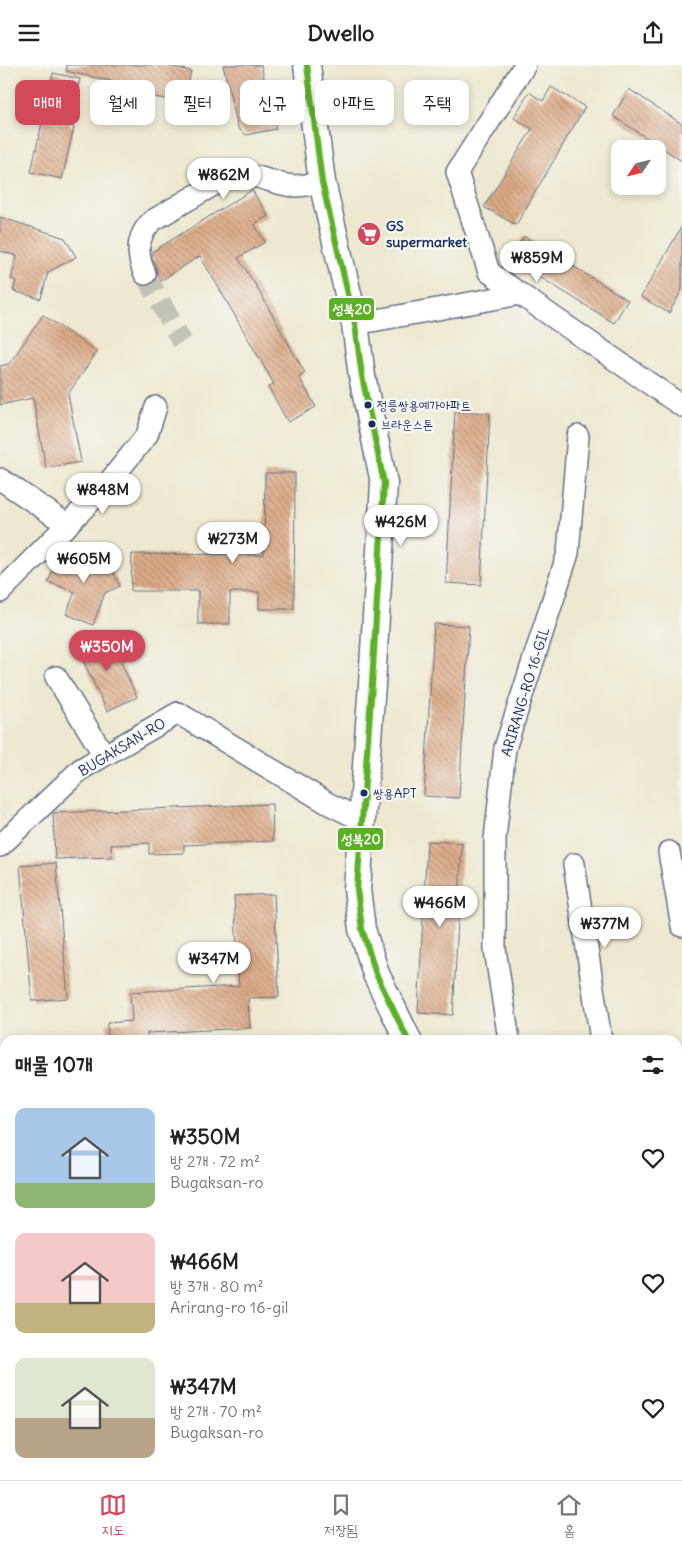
<!DOCTYPE html>
<html lang="ko">
<meta charset="utf-8">
<style>
:root{--surface:#fff;--page:#f2f2f2;--text:#222;--muted:#767676;--line:#e0e0e0;--accent:#d1495b}
body{margin:0;font-family:Delius,"Poor Story",sans-serif;background:var(--page);color:var(--text);height:100vh;display:flex;flex-direction:column;font-size:19px;white-space:nowrap}
*{box-sizing:border-box;margin:0}
p{font-size:16px;color:var(--muted)}
.icon{flex:none;width:28px;height:28px;fill:none;stroke:currentColor;stroke-width:2;stroke-linecap:round;stroke-linejoin:round}
.map{position:relative;flex:1;overflow:hidden}
.side{position:absolute;left:0px;top:970px;width:682px;height:445px;display:flex;flex-direction:column;background:var(--surface);border-radius:15px 15px 0 0;box-shadow:0 2px 8px #0003}
.side>*{flex:none}
.top-card{position:absolute;left:15px;top:15px;width:652px;height:45px;display:flex;gap:10px}
.needle{width:32px;rotate:235deg}
.tools{position:absolute;left:611px;top:75px;display:grid;gap:10px}
.tools a{display:grid;place-items:center;width:55px;height:55px;border-radius:10px;background:var(--surface);box-shadow:0 2px 8px #0003;font-size:25px}
.price{position:absolute;translate:-50% -42px;padding:0 11px;border-radius:18px;background:#fff;color:#222;font-size:16px;line-height:32px;filter:drop-shadow(0 1px 2px #0008)}
.price::after{content:'';position:absolute;left:50%;top:30px;width:15px;height:11px;margin-left:-8px;background:inherit;clip-path:polygon(0 0,100% 0,50% 100%)}
.price.active{background:var(--accent);color:#fff}
ul{padding:0;list-style:none}
li{display:flex;align-items:center;gap:15px;height:125px;padding:0 15px}
li span{display:grid;place-items:center;flex:none;width:140px;height:100px;border-radius:10px;color:#555}
li>.icon{margin-inline-start:auto}
span .icon{width:60px;height:60px;fill:#fffc;stroke-width:1}
li b{font-size:21px}
h2{display:flex;justify-content:space-between;align-items:center;height:60px;padding:0 15px;font-size:21px}
.pill{padding:0 18px;border-radius:10px;background:var(--surface);box-shadow:0 2px 8px #0003;font-size:18px;line-height:45px}
.pill.active{background:var(--accent);color:#fff}
header{display:flex;justify-content:space-between;align-items:center;height:65px;padding:0 15px;background:var(--surface);font-size:22px;font-weight:700}
.dock{display:flex;justify-content:space-around;align-items:center;height:70px;border-top:1px solid var(--line);background:var(--surface);font-size:14px;color:var(--muted)}
.dock a{display:grid;justify-items:center;gap:2px}
.dock .active{color:var(--accent)}
.map>svg:first-child{display:block}
</style>
<header><svg class="icon" aria-label="menu" viewBox="0 0 24 24"><path d="M4 6h16M4 12h16M4 18h16"/></svg>Dwello<svg class="icon" aria-label="share" viewBox="0 0 24 24"><path d="M12 15V3M7 8l5-5 5 5M5 13v7h14v-7"/></svg></header>
<div class="map">
<svg width="682" height="1415" viewBox="0 0 682 1415">
<defs>
<pattern id="building-back-hatch" width="6" height="6" patternUnits="userSpaceOnUse" patternTransform="scale(1.25)"><rect width="6" height="6" fill="#ddaa86"/><path d="M-1 5l2 2M0 0l6 6M5-1l2 2" fill="none" stroke="#b28b71"/></pattern>
</defs>
<rect width="100%" height="100%" fill="#f6f6f2"/>
<filter id="ink" filterUnits="userSpaceOnUse"><feTurbulence type="fractalNoise" baseFrequency=".02" numOctaves="2"/><feDisplacementMap in="SourceGraphic" scale="10" xChannelSelector="R" yChannelSelector="G"/><feConvolveMatrix kernelMatrix="1 2 1 2 8 2 1 2 1" color-interpolation-filters="sRGB"/></filter>
<filter id="wash" filterUnits="userSpaceOnUse"><feTurbulence type="fractalNoise" baseFrequency=".0096" numOctaves="4" result="noise"/><feDisplacementMap in="SourceGraphic" scale="20" xChannelSelector="R" yChannelSelector="G"/><feGaussianBlur stdDeviation="1.12" result="paint"/><feColorMatrix in="noise" values="0 0 0 0 0 0 0 0 0 0 0 0 0 0 0 0 0 1.4 0 .05"/><feComposite in="paint" operator="in"/></filter>
<g filter="url(#wash)">
<rect width="100%" height="100%" fill="#ede8cf"/>
<g id="blocks">
<!-- building -->
<path fill="url(#building-back-hatch)" d="M67,0H164L191,6L184,38L126,26L128,20L66,6Z
M223,0H261L276,64L246,70L238,63Z
M53,8L80,14L69,61L74,62L62,114L31,107Z
M551,22L585,42L516,160L484,142L532,64L514,53L529,27L543,36Z
M629,24L682,59V96L613,51Z
M252,125L268,151L254,159L265,177L238,193L255,219L305,308L299,312L316,342L288,357L268,322L274,319L223,230L200,191L160,216L157,211V204L152,192V187Z
M0,152L65,173L76,192L48,207L41,234L13,226L16,216L11,214L17,191L0,186Z
M682,161V225L669,248L641,232Z
M524,171L628,235L614,258L511,194Z
M43,250L97,287L68,329L81,397L46,403L33,333L0,340V301L9,299Z
M455,346L490,348L481,520L446,518Z
M265,408H295L294,544H259V527H230V559H198V526H131L132,489L264,490Z
M61,485L92,498L105,491L120,521L105,528L93,560L66,549L75,527L48,517Z
M434,559L469,561L459,733L424,731Z
M108,569L137,632L107,646L77,583Z
M272,739L273,776L184,780V788L149,789V778L111,780L112,792L55,794L53,748Z
M427,776L462,778L453,950L418,948Z
M56,798L68,933L32,936L20,801Z
M274,829L279,932L248,933L250,963L147,968V975H108L107,958L132,956L130,927L239,921L234,831Z"/>
</g>
</g>
<g filter="url(#ink)">
<use href="#blocks" fill-opacity="0" stroke="#647086" stroke-width="1"/>
<g fill="none" stroke-linecap="round" stroke-linejoin="round">
<!-- minor-tunnel -->
<path stroke="#c3c3b8" stroke-width="21" stroke-dasharray="21 11" stroke-linecap="butt" d="M145,209L182,277"/>
<!-- minor casing -->
<g stroke="#647086" stroke-width="24">
<path id="minor" d="M145,209C136,189 136,172 152,156L227,112C250,104 270,119 294,121C303,121 313,119 322,117
M520,229L489,207L457,107L525,0
M355,259L520,229L682,341
M0,414L68,460
M0,527L104,423L147,370L156,342
M56,612L104,690
M0,781L81,704L178,648L329,739L362,755
M669,787L682,861
M574,799L601,975
M509,975L495,884V774L505,683L568,488L578,371
M678,1000L682,999
M0,1002L5,1008
M0,1078L5,1085
M0,1145L5,1142
M0,1191L5,1198
M678,1204L682,1205
M0,1240L5,1247
M0,1389L5,1396
M14,1410L17,1415
M42,1410L43,1415"/>
</g>
<!-- tertiary casing -->
<g stroke="#647086" stroke-width="29">
<path id="tertiary" d="M307,0L322,117L355,259L362,311L384,418L372,619L357,824L362,864L376,909L408,975
M477,1415L480,1410"/>
</g>
<!-- secondary casing -->
<g stroke="#647086" stroke-width="30">
<path id="secondary" d="M678,1334H682
M460,1410L462,1415
M268,1415L273,1410"/>
</g>
<!-- minor -->
<use href="#minor" stroke="#fff" stroke-width="21"/>
<!-- tertiary -->
<use href="#tertiary" stroke="#fff" stroke-width="26"/>
<!-- secondary -->
<use href="#secondary" stroke="#fbe6c4" stroke-width="28"/>
<!-- bus-1 casing -->
<g stroke="#f6f6f2" stroke-width="10">
<path id="bus-1" d="M307,0L322,117L355,259L362,311L384,418L372,619L357,824L362,864L376,909L408,975"/>
</g>
<!-- bus-1 -->
<use href="#bus-1" stroke="#5bb025" stroke-width="6"/>
</g>
</g>
<!-- icons -->
<defs>
<g id="supermarket-disc" transform="scale(1.25)"><circle r="9.5" fill="#d1495b" stroke="#f6f6f2"/><path d="M-6-5.5h2.5l.6 2H6L4.5 2H-2.5L-4.4-4H-6ZM-1.5 3.2a1.3 1.3 0 1 0 .1 0ZM3 3.2a1.3 1.3 0 1 0 .1 0Z" fill="#fff"/></g>
</defs>
<g fill-rule="evenodd">
<use href="#supermarket-disc" x="369" y="169"/>
</g>
<!-- markers -->
<g fill="#1b2f5e" stroke="#f6f6f2" stroke-width="2">
<circle cx="368" cy="340" r="4.5"/>
<circle cx="372" cy="359" r="4.5"/>
<circle cx="364" cy="728" r="4.5"/>
</g>
<g text-anchor="middle" dominant-baseline="central" stroke-width="4.5" stroke-linejoin="round" paint-order="stroke">
<!-- bus labels -->
<g font-size="13" fill="#1b2f5e" stroke="#f6f6f2" text-anchor="start">
<text x="377" y="340">정릉쌍용예가아파트</text>
<text x="381" y="359">브라운스톤</text>
<text x="373" y="728">쌍용APT</text>
</g>
<!-- poi labels -->
<g font-size="14" font-weight="bold" fill="#1b2f5e" stroke="#f6f6f2" text-anchor="start">
<text x="386" y="161">GS<tspan x="386" dy="16">supermarket</tspan></text>
</g>
<!-- street labels -->
<g font-size="14" fill="#1b2f5e" stroke="#f6f6f2">
<text transform="translate(525 627) rotate(-73)">ARIRANG-RO 16-GIL</text>
<text transform="translate(122 682) rotate(-31)">BUGAKSAN-RO</text>
</g>
</g>
<g stroke="#f6f6f2" stroke-width="2">
<rect x="328" y="232" width="47" height="24" rx="5" fill="#5bb025"/>
<rect x="337" y="762" width="47" height="24" rx="5" fill="#5bb025"/>
</g>
<g font-size="14" text-anchor="middle" font-weight="bold" fill="#fff">
<text x="352" y="249">성북20</text>
<text x="361" y="779">성북20</text>
</g>
</svg>
<div class="tools">
<a><svg class="needle" viewBox="-14 -14 28 28"><path d="M0-13l5 13h-10z" fill="#e53935"/><path d="M0 13l5-13h-10z" fill="#767676"/></svg></a>
</div>
<b class="price" style="left:224px;top:135px">₩862M</b>
<b class="price" style="left:537px;top:218px">₩859M</b>
<b class="price" style="left:103px;top:450px">₩848M</b>
<b class="price" style="left:401px;top:482px">₩426M</b>
<b class="price" style="left:233px;top:499px">₩273M</b>
<b class="price" style="left:84px;top:519px">₩605M</b>
<b class="price active" style="left:107px;top:607px">₩350M</b>
<b class="price" style="left:440px;top:863px">₩466M</b>
<b class="price" style="left:605px;top:884px">₩377M</b>
<b class="price" style="left:214px;top:919px">₩347M</b>
<div class="top-card">
<a class="pill active">매매</a>
<a class="pill">월세</a>
<a class="pill">필터</a>
<a class="pill">신규</a>
<a class="pill">아파트</a>
<a class="pill">주택</a>
</div>
<section class="side">
<h2>매물 10개<svg class="icon" aria-label="filters" viewBox="0 0 24 24"><path d="M4 7h16M4 17h16"/><circle cx="9" cy="7" r="2"/><circle cx="15" cy="17" r="2"/></svg></h2>
<ul>
<li><span style="background:linear-gradient(#a9c7e8 75%,#8fb573 0)"><svg class="icon" aria-label="home" viewBox="0 0 24 24"><path d="M3 11l9-7 9 7M6 9v11h12V9"/></svg></span><div><b>₩350M</b><p>방 2개 · 72 m²</p><p>Bugaksan-ro</p></div><svg class="icon" aria-label="heart" viewBox="0 0 24 24"><path d="M12 20l-8-8c-3-5 5-10 8-4 3-6 11-1 8 4z"/></svg></li>
<li><span style="background:linear-gradient(#f6c9c9 70%,#c2b280 0)"><svg class="icon" aria-label="home" viewBox="0 0 24 24"><path d="M3 11l9-7 9 7M6 9v11h12V9"/></svg></span><div><b>₩466M</b><p>방 3개 · 80 m²</p><p>Arirang-ro 16-gil</p></div><svg class="icon" aria-label="heart" viewBox="0 0 24 24"><path d="M12 20l-8-8c-3-5 5-10 8-4 3-6 11-1 8 4z"/></svg></li>
<li><span style="background:linear-gradient(#dfe7d0 60%,#b9a48a 0)"><svg class="icon" aria-label="home" viewBox="0 0 24 24"><path d="M3 11l9-7 9 7M6 9v11h12V9"/></svg></span><div><b>₩347M</b><p>방 2개 · 70 m²</p><p>Bugaksan-ro</p></div><svg class="icon" aria-label="heart" viewBox="0 0 24 24"><path d="M12 20l-8-8c-3-5 5-10 8-4 3-6 11-1 8 4z"/></svg></li>
</ul>
</section>
</div>
<nav class="dock">
<a class="active"><svg class="icon" aria-label="map" viewBox="0 0 24 24"><path d="M3 6l6-2 6 2 6-2v14l-6 2-6-2-6 2zM9 4v14M15 6v14"/></svg>지도</a>
<a><svg class="icon" aria-label="saved" viewBox="0 0 24 24"><path d="M7 4h10v16l-5-4-5 4z"/></svg>저장됨</a>
<a><svg class="icon" aria-label="home" viewBox="0 0 24 24"><path d="M3 11l9-7 9 7M6 9v11h12V9"/></svg>홈</a>
</nav>
